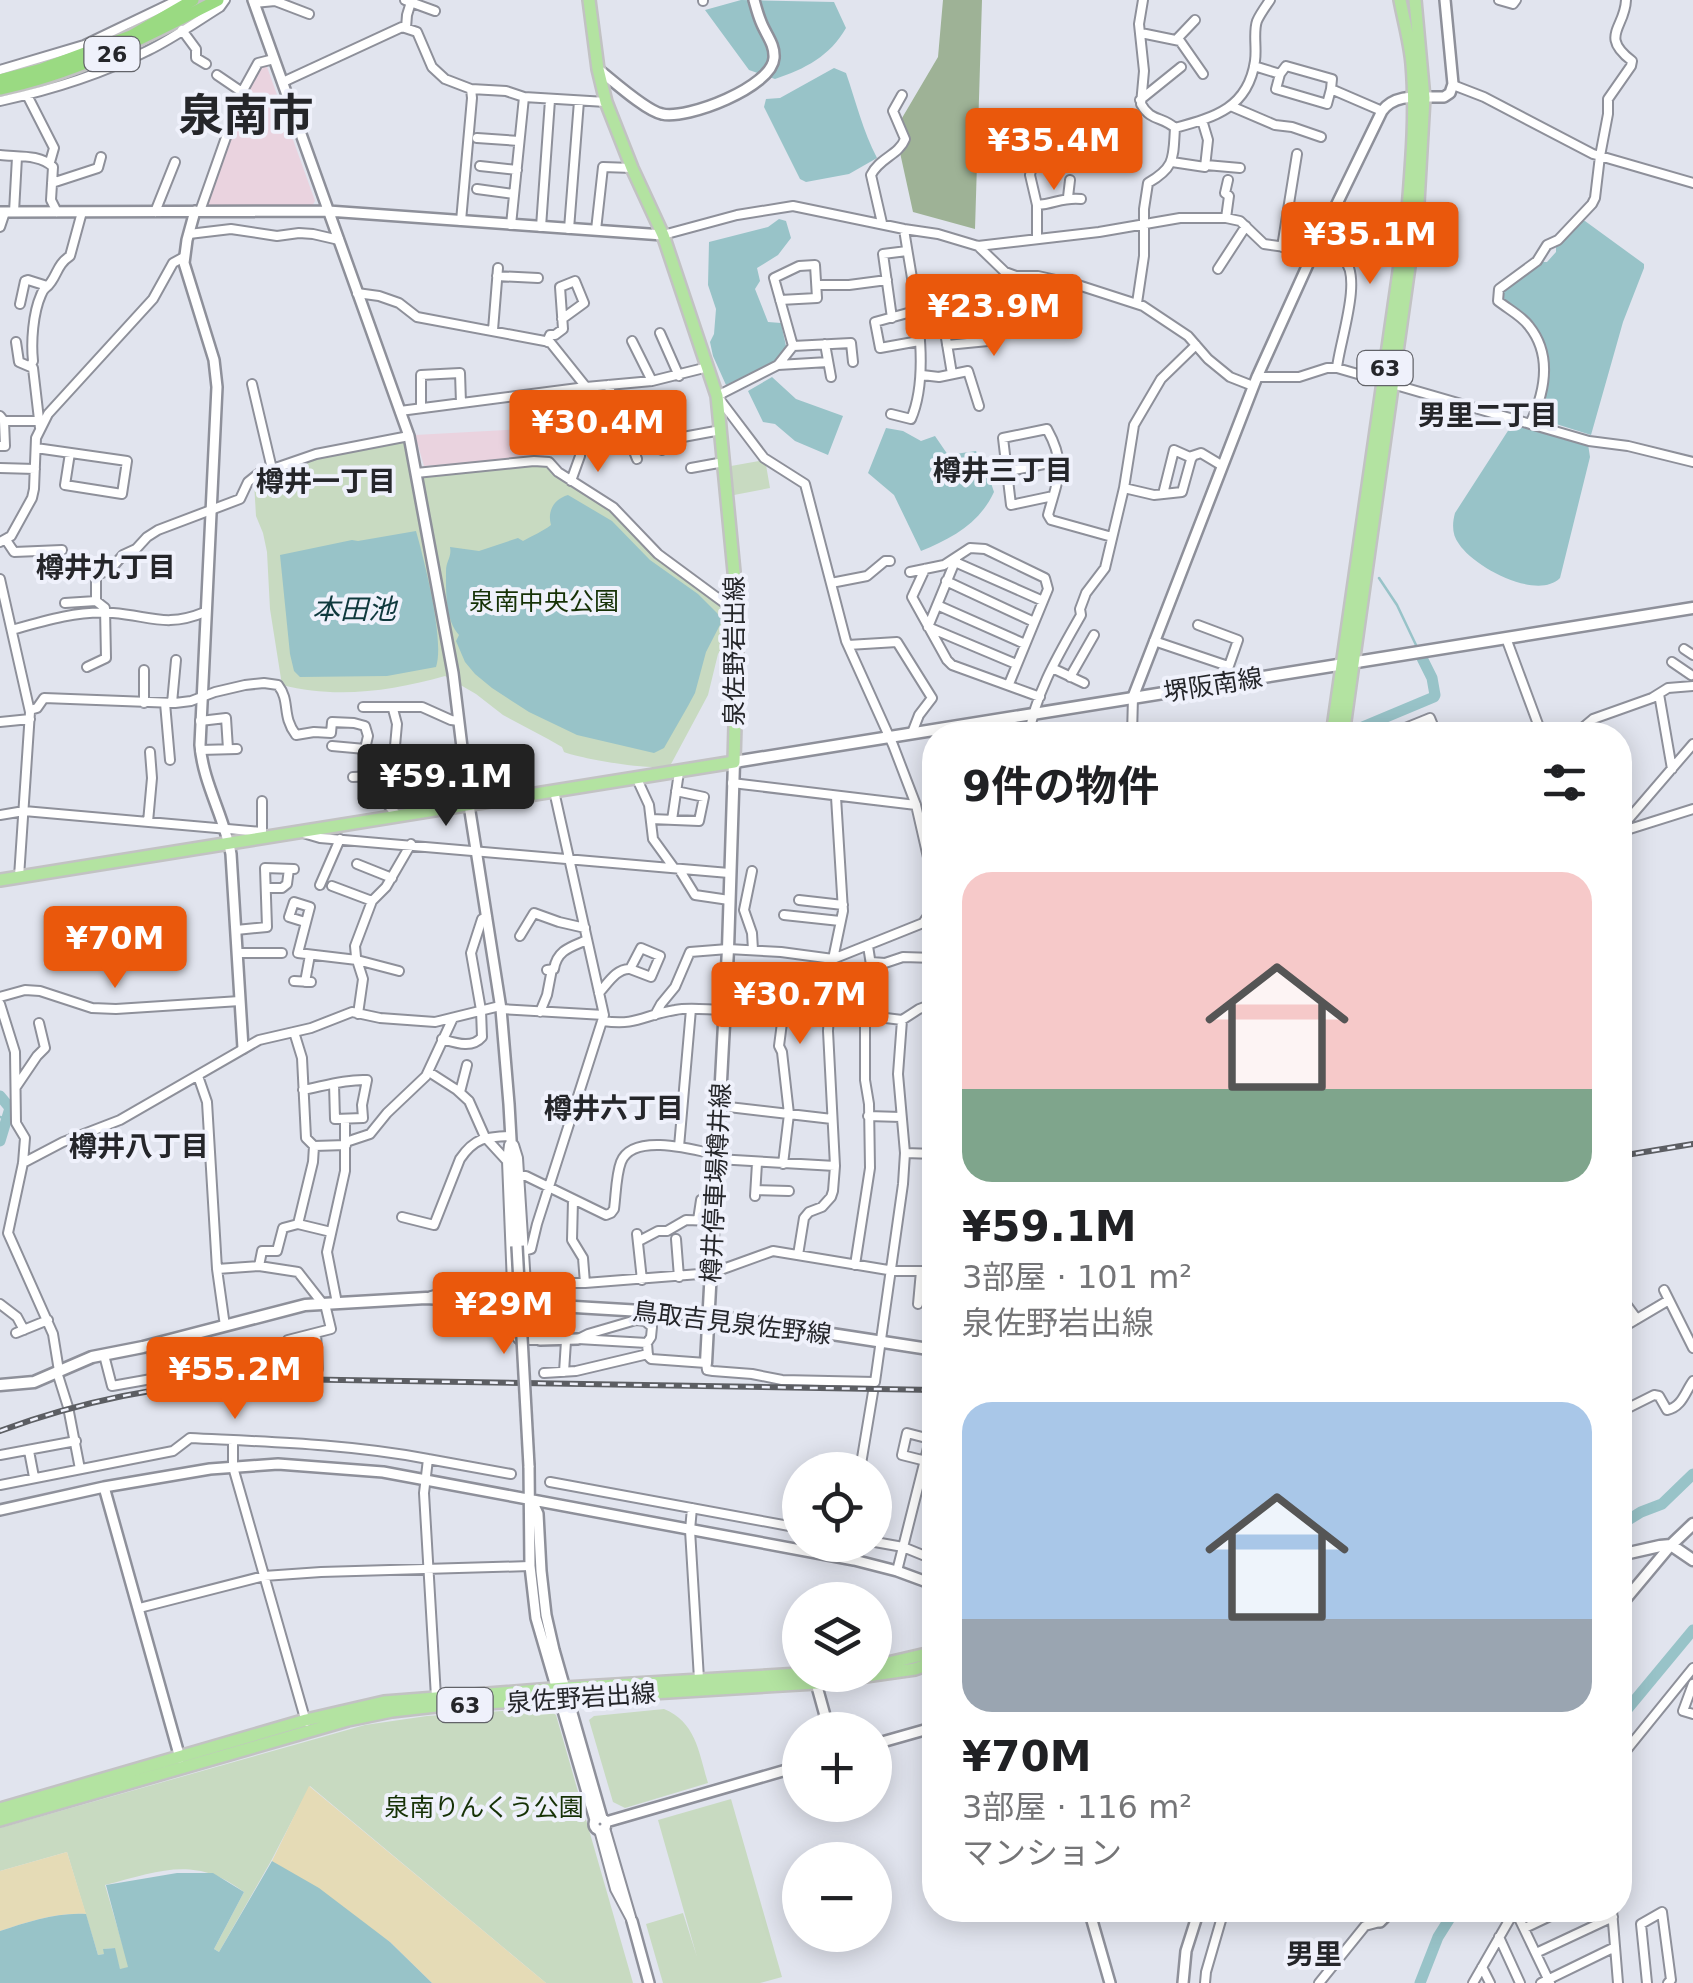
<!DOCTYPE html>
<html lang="ja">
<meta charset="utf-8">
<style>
:root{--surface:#fff;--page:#f2f2f2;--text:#202124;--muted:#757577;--accent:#ea580c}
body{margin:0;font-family:"DejaVu Sans","Noto Sans JP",sans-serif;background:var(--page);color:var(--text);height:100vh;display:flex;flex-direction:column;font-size:38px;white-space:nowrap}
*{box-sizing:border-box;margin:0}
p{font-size:32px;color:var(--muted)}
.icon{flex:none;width:55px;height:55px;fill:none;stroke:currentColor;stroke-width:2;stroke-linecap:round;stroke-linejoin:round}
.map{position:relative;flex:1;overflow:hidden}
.details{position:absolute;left:922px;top:722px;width:710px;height:1200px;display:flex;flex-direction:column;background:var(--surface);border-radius:40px;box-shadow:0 5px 25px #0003}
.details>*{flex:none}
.tools{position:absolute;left:782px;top:1452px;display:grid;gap:20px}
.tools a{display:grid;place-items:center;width:110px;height:110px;border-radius:50%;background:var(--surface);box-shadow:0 5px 25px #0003;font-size:50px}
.price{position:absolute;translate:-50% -85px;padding:0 22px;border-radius:10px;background:var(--accent);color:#fff;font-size:32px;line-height:65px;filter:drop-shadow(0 2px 5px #0008)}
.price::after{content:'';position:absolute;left:50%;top:60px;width:30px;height:22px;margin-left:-15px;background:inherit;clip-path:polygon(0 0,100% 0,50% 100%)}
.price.current{background:#222;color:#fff}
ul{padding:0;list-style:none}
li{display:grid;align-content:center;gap:20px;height:530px;padding:0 40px}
li span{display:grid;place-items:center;height:310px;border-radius:30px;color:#555}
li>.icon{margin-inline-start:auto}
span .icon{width:180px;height:180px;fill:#fffc;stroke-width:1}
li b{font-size:42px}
h2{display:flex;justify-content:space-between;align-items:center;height:120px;padding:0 40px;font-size:42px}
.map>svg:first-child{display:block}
</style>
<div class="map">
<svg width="1693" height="1983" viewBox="0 0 1693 1983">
<rect width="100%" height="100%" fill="#e1e4ee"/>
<!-- commercial -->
<path fill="#ead3df" d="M266,64L315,201L311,208L204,206L239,100L258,65Z
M542,428L544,457L424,466L415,435Z"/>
<!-- green -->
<path fill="#c8dac1" d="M405,439L414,474L547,464L606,504L644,539L734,614L729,635L718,654L708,695L670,766C652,771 582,759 564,752L562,747L548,739L503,715L476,694L445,676C392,691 336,699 282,685L270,609L267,552L263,533L256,516L254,482L257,478L315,458Z
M759,461L766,465L770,488L734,495L731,466Z
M546,1708L556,1715L633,1983H546L310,1786L271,1861L219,1952L214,1949L244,1892C195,1855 160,1871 105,1885L129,1967L120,1970L114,1948L104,1949V1954L98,1955L67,1852L0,1871V1828L365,1725L427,1716Z
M664,1709C696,1722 699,1753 708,1783L625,1808L613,1802L589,1720L594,1716Z
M731,1799L782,1977L760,1983H663L646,1924L683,1913L697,1957L658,1820Z"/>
<!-- forest -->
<path fill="#9eb296" d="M943,0H982L975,229L913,212L899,148L902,118L938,57Z"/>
<!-- sand -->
<path fill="#e5dbb6" d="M309,1786L546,1983H432L390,1942L272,1861Z
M67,1852L86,1914C58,1912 27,1922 0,1931V1871Z"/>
<!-- water -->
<path fill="#98c3c8" d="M741,0L834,2L846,28C830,56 805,69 775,79L749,70L705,10Z
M834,68L846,73C856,102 863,131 877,158L849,174L806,182L800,179L764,107L766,99L780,98Z
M779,219L786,221L791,238L778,255L757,268L760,281L755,289L768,322L781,323L786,346L779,360L726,385L713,356L710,342L714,334L716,309L708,285L709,242L768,227Z
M1579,221H1585L1644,264V268L1623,322L1591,435L1537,418L1550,374L1543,346L1536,327L1528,319L1501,299L1502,291L1541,262H1547L1556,252V246Z
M772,377L796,399L843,416L828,455L795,441L775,424L763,422L748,391Z
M1513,423L1588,444L1590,457L1560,578C1537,601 1474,567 1459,544C1452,535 1452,524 1455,513Z
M886,428L903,431L921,441L935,436L948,455L976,451L979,457L986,459L987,471L994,492C980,523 951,539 921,551L894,495L868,473Z
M568,495L612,521L650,560L698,594L717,613L722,621L706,652L695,693L688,706L664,748L654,753L577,735L529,712L492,688L475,674L465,662L456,641L459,635C445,620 446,590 446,571C446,561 452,557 450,547L479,551L518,538L523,541C533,535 542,532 551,525C547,511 554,499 568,495Z
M416,531C424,559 445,641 436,667L387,676L300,677L294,671L290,654L280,555L352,540L358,541Z
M272,1861L319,1888L390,1942L432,1983H0V1931C27,1922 58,1912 86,1914L98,1955L104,1954L103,1949L115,1948L120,1969L128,1967L106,1885L177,1873H213L244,1892L214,1949L219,1952Z"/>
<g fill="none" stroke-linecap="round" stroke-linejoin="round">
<!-- stream -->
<path stroke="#98c3c8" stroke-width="2.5" d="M1379,578L1397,605L1416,645
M0,1117L7,1119"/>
<!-- river -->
<path stroke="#98c3c8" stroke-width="11" d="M1357,735L1360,728L1434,697L1435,695L1432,678L1422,658
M0,1096L10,1108L0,1141
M1620,1525L1641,1512L1662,1504L1693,1474
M1620,1718L1693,1630
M1420,1983L1438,1937L1455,1910"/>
<!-- minor casing -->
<g stroke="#8e909a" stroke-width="12">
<path id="minor" d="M405,0L435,11
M703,0V1
M1143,0L1139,24L1144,71L1141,104C1151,122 1162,116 1175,128C1215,117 1248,108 1255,61C1257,48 1253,32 1257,21C1260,14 1266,6 1270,0
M1499,0L1513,4L1516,0
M254,3L275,1L309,14
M406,28L407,15L411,2
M182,30L196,49V58L206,64
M1141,33L1180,41L1203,74
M1176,40L1195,20
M1254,66L1280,74L1286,66L1332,79L1331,89
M0,70L84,45L178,0
M1280,74L1276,89L1327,104L1331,89L1382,111
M217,75L242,92
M283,82L402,27L417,32L432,67L445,79L471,89L506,91L524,97L606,102
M1453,85L1484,97L1593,154L1693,183
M27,95L54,148L50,162
M1140,100L1181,67
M0,101C51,90 100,75 147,51C172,39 196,22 220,7L225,0
M1233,107L1275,125L1292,127L1321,137
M477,138L519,141
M0,155C17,157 40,154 53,167L51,200L57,212
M1172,162L1205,167L1208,140L1202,120
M1206,165L1240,168
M480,166L517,170
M52,183L98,168L101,157
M477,189L514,194
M1068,197L1070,180
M1037,205C1055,204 1062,197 1081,199
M200,211L242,92L258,63L274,59
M14,212L17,157
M155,212L175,162
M1226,218L1229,196L1225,193L1228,180
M461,221L472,98L471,89
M882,223L871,175C879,158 899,155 905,139L893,111L902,95
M511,225L524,97
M0,227L5,212
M541,227L550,100
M569,229L579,101
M596,230L603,167L632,168
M189,234L231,229L277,236L299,233L313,234L339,240
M663,235L737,215L793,206L904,229L938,234L978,246L1099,232L1180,218H1226L1240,221L1264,244L1314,251
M1037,238V205L1030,175L1037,144
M978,246L1005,272L1016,276H1038L1078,285L1143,306L1188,336L1208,359L1230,377L1253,386
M1282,247L1297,154
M1315,249C1324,252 1338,254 1344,260C1363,277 1339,344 1337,368
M1218,269L1246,226
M497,276L538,278
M818,285H849L887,280
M357,293L379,296L399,303L417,317L550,342L586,387L580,415V456L571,481
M780,300L817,298L815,265L799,266L774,278L793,346L778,365L717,396L764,458L805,484L846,641L893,745L916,805L935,888
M1137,303L1144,256V209L1148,183C1176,167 1173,157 1175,128
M20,304L25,281L28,280L47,286
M915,311L875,322L880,348L919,341
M892,318L883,254L907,251
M493,330L498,268
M660,333L679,376
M632,341L652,381
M16,342L19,362L33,368L40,428
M547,342L550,335H555L563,329L560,287L575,281L584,303L562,319
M825,344L831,377
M947,345L988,341L987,319L943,320L952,374
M793,346L851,343L853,362
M31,365L33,361C31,342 33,313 41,295C45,285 45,291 51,282C58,272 58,264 70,256L82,212
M778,365L828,362
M922,375L939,377L968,371L979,406
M1257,377H1299L1327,368H1337L1589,441L1628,446L1693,462
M252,384L272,469
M608,385L637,459
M421,408V375L460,373L461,403
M400,411L586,387L652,381L708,367
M891,414L911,419C933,368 912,285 904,229
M0,416L4,421L5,446H0
M4,421H39
M1530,424C1545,392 1553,356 1529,326C1522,316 1508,309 1498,301L1499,289L1537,261L1547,245L1558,240L1592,204L1595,198L1600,156L1608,114V99L1631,66L1632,61C1599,36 1625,28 1626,0
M36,448L127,461L122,494L65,485L70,453
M662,450L683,437L721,430
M0,468L35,469
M691,468L724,462
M1005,472L1059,461
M416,473L534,461L549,462L558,472L613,507L658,554L738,613
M1124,488L1154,495L1182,492L1192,456L1201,453L1221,465
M1163,494L1174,450L1192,458
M1053,496L1011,505L1003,438L1047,429C1067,465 1058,478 1048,515L1051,520L1112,537
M6,540L14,552L62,550
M0,542L11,536L32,498L34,489L36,438L48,414L153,299L173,263L184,257
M955,562L1043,601
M925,569L912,597L947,660L952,665L1040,697
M910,572L944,565L970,548L985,549L1045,578L1048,589L1009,684
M0,579L30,712L19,877
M946,581L1034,622
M831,583L867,576L885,561H890
M96,601V575L110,570L123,555L136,549L147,537L158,530L240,499L248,482L258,474L316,454L409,436
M65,603L96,601L105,608L106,658L87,667
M937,605L1025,644
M1198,625L1238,640L1223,683
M928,627L1016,664
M928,627L956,559
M12,630C43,621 79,610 113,613C151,616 166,628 205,612
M1506,638L1542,735
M1154,641L1228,666
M848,645L897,642L932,698L919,715L912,733
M1684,649L1693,655
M1672,662L1691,675
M1052,668L1084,683
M1070,677L1094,635
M1659,694L1672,769
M144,703V670
M165,703L170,760
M172,703L176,660
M363,707H422L451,720L459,721
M30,710L37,708L44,698L175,703L191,701L215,692L245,685L264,683L278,685C291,702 281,715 296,735L314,732L331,733L332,722L354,723L365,726L368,736L365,749L332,746
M200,721L226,718L228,749
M0,722L30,719
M1029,735C1035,693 1060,652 1081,615L1080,609L1086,593L1105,568L1124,488L1134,425L1161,379L1196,345
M1132,735L1133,697
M1388,735L1430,718L1437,735
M1574,735L1593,719L1652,698L1668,688L1693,686
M200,750L237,749
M393,768L397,724L393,709
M375,772L377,793L398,816
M353,777L376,776
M637,779L649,805L653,839L674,868
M732,783L916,805
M0,815L24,811L262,832
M651,819L699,821L704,797L676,791
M672,820L679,772
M148,822L152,778L150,752
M1620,829L1693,744
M1620,832L1693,809
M262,833V801
M303,833L320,838L729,873
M357,864L392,878
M679,869L695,895L729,900
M752,871L744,910L752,933L753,950
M320,885L340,839
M332,886L372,901
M266,888H282L287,884L289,869
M799,900L843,905
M784,915L840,921
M305,922L289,917L294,902L310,907L298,953L357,960L399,971
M236,930L267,927L265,868L294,869
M520,936L534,913L559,922L585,928
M237,953H282
M871,962L885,963L903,957L935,958
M547,970L554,969C557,950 571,947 587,940
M294,981L311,982
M305,982L310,955
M599,993C608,983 617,968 630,969L651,977L660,956L641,948L630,969
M0,997L25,990L40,991L92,1008L116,1009L240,1001
M0,1004L15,1052L16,1123L25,1138L23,1163L8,1233L53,1334L59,1371
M501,1009L604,1015
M724,1009L756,1010L783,1015L779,1046L782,1052L789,1114L783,1164
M829,1011L902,1020L919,1009L935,1003
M540,1012L547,995L552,969
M358,1014L363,979L356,957L355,946L372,901L386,887L411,844
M655,1015L661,1004L675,987L690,952L728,949L781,952L833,959L923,923L935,906
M603,1021C638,1026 643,1015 675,1010C690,1007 708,1010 724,1010
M294,1032L302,1058L306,1138L314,1146L346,1145
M442,1039C456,1043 472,1049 482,1037L481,1010L471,953L482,919L487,917
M429,1072L457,1090L469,1101L485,1137L507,1161
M198,1076L207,1102L217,1269L225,1326
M16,1087L37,1056L45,1048L39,1023
M303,1090C324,1086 346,1079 367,1080L362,1105L363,1118L335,1119L334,1084
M460,1092L467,1065
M720,1106L832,1119
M868,1116L901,1117
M346,1142L370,1134L387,1113L426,1076L453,1018
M509,1145L507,1161L514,1334L519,1340H540
M514,1145L518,1158L529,1332L533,1338L539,1340
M679,1147L691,1009
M905,1153L935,1154
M717,1159L835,1166
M23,1163L63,1142L120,1120L259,1040L311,1028L352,1012L380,1018L435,1022L500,1006
M519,1176H526L606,1215L611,1213L614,1209C616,1194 616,1175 621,1162C633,1132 695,1150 717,1155
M756,1190L789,1191
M755,1196L757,1163
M573,1200L572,1240L583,1258L585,1283
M402,1217L434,1225L460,1159C475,1137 486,1137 511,1136
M698,1220L701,1200H715
M298,1224L313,1162L314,1146
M637,1234L642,1280
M676,1239L679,1277
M639,1241L658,1231H667L686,1220L714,1221
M524,1251L531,1249L537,1224L604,1015L554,791
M798,1255L804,1218L809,1212L822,1207L831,1197L833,1191L835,1166L828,1031L833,959L843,911L836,797
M855,1265L870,1168L869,1104L865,1080V1016L871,965L868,946
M259,1266L262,1251H277L283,1228L298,1224L331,1232
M217,1269L259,1266L298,1272L323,1304
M526,1283H585L712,1273L773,1251L894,1271H935
M1664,1290L1693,1348
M431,1296L441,1293L512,1284
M1620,1301L1626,1304L1637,1319
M337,1303L327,1252L345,1171V1119
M0,1304L17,1317L24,1330
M918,1304L921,1271
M636,1320L645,1321L652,1327L651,1337L647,1343L578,1339L588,1334Z
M1625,1326L1669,1300
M16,1333L48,1320
M316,1333L318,1369L290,1368L288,1340L331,1329L325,1304
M647,1343L648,1356L651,1359L706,1363L707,1370L713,1371L752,1374L782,1380L875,1382L903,1184L905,1153L898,1074L902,1020
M104,1355L112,1386L157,1378L151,1345
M57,1372L68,1407L80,1469
M564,1372L566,1341
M544,1373L576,1371L648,1354
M1620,1412L1654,1395L1659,1396L1667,1410C1682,1407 1685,1392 1693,1381
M930,1439L907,1433L902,1455L922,1460L935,1468
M233,1440V1467L306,1722
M29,1451L34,1477
M0,1455L76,1441
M428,1459L511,1474
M860,1470L873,1392
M550,1482L800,1528
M0,1485L173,1451L190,1438C270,1442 349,1444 428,1459L424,1493L436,1697
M692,1508L690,1530L699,1679
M875,1542L903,1547L935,1560
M897,1571L935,1420
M139,1608L264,1576L321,1572L530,1566
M1693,1684L1683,1711L1693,1714
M1620,1758L1693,1668
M605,1828L631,1917
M599,1830L615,1889L632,1921
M1515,1910L1550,1983
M1612,1910L1618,1983
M1525,1928L1563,1910
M1499,1937L1520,1983
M1536,1953L1613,1917
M1482,1967L1490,1983
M1205,1983L1206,1972L1224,1910
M1319,1983L1365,1926L1380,1922
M1473,1983L1515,1910
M1541,1983L1615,1947
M1647,1983L1641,1924L1662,1912L1671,1980L1668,1983"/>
</g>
<!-- tertiary casing -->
<g stroke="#8e909a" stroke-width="14">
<path id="tertiary" d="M253,0L409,436L453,673L469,805L501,1009L509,1104L517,1246
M598,69C612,80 646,111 662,114C687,120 772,87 774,58C775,44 766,35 761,22C758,15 756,7 754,0
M195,211L187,240L184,263L214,360L217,387L200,745C203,783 224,816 231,854L243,1048
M0,212L328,211L663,235
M1133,697L1257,377L1314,251L1382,111C1396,92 1422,98 1444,97L1450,93L1453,84L1445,0
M540,1340L578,1339
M529,1466L530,1566L536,1618L595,1820
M104,1487L180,1758
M532,1501L538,1514L541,1571L546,1615L554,1650L602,1818
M0,1510L104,1487L210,1469L278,1464L383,1472L854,1560L897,1571L935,1585
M1620,1606L1671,1545
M816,1683L829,1730
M875,1744L935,1727
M594 1824a6 6 0 1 1 12 0a6 6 0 1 1-12 0Z
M606,1822L800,1766
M1089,1910L1110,1983
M632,1921L649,1983
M1380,1922L1392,1910
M1183,1983L1186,1951L1199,1910"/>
</g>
<!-- secondary casing -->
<g stroke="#8e909a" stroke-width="15">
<path id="secondary" d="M706,1363L728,949L734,762L1693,608
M0,1385L34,1382L92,1357L143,1347L305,1305L426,1298L709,1315L935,1350
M1671,1545L1693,1524
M1620,1555L1660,1546L1671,1545L1693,1560"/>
</g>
<!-- primary casing -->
<g stroke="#c2c2c3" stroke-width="16">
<path id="primary" d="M1332,735L1408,209C1412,160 1416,112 1412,64C1410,42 1404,21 1400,0
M1343,735L1418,203L1424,98L1415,0
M0,880L734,762L738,613L717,396L663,235L632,168L606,102L598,69L589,0
M875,1666L935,1652
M0,1809L306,1720L384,1702L565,1688L800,1674
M0,1820L348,1720L392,1711L436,1706L816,1683L915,1669L935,1662"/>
</g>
<!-- trunk casing -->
<g stroke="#c2c2c3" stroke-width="16">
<path id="trunk" d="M0,80L42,69L131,36L193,0
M0,89C79,73 147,36 218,0"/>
</g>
<!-- minor -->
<use href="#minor" stroke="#fff" stroke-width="8"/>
<!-- tertiary -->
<use href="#tertiary" stroke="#fff" stroke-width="9"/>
<!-- secondary -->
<use href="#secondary" stroke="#fff" stroke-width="10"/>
<!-- primary -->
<use href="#primary" stroke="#b3e3a1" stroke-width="11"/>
<!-- trunk -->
<use href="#trunk" stroke="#9ada82" stroke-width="11"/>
<!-- rail casing -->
<g stroke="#5c5e63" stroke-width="6">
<path id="rail" d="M1620,1156L1693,1144
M0,1431C92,1397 183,1381 281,1379L935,1390"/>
</g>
<!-- rail -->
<use href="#rail" stroke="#eff1fb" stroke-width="2.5" stroke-dasharray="8" stroke-linecap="butt"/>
<!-- tertiary-bridge casing -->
<g stroke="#8e909a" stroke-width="14" stroke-linecap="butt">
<path id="tertiary-bridge" d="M517,1246L529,1466"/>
</g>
<!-- tertiary-bridge -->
<use href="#tertiary-bridge" stroke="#fff" stroke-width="9"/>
</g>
<g text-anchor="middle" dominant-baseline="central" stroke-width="8" stroke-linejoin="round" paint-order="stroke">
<!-- shield labels -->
<g fill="#eff1fb" stroke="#626369" stroke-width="2.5">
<rect x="84.5" y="37" width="55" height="34" rx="8"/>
<rect x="1357.5" y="351" width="55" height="34" rx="8"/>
<rect x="437.5" y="1688" width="55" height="34" rx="8"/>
</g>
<g font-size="22" font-weight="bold" fill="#25262a">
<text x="112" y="54">26</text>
<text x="1385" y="368">63</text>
<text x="465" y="1705">63</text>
</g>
<!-- park labels -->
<g font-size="25" fill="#163206" stroke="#eff1fb">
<text x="544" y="601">泉南中央公園</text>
<text x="484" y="1807">泉南りんくう公園</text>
</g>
<!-- street labels -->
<g font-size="25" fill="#25262a" stroke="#eff1fb">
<text transform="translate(734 651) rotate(-90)">泉佐野岩出線</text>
<text transform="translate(1213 685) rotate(-9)">堺阪南線</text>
<text transform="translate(716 1183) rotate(-87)">樽井停車場樽井線</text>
<text transform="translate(732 1323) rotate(7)">鳥取吉見泉佐野線</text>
<text transform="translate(581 1698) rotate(-4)">泉佐野岩出線</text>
</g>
<!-- neighbourhood labels -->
<g font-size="28" font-weight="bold" fill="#25262a" stroke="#eff1fb">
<text x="1488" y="415">男里二丁目</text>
<text x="1003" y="470">樽井三丁目</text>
<text x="326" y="481">樽井一丁目</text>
<text x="106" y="567">樽井九丁目</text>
<text x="614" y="1108">樽井六丁目</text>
<text x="139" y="1146">樽井八丁目</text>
<text x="1314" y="1954">男里</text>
</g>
<!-- water labels -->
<g font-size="28" font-style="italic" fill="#0f393d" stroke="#eff1fb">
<text x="354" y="609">本田池</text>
</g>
<!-- town labels -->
<g font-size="45" font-weight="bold" fill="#25262a" stroke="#eff1fb">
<text x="246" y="115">泉南市</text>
</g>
</g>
</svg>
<div class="tools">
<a><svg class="icon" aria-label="locate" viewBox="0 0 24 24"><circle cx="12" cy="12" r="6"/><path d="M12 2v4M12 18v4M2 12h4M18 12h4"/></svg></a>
<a><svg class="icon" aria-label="layers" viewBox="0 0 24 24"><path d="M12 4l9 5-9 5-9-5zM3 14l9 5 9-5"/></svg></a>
<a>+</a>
<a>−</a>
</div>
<b class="price" style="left:1054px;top:193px">¥35.4M</b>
<b class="price" style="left:1370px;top:287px">¥35.1M</b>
<b class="price" style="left:994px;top:359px">¥23.9M</b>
<b class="price" style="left:598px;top:475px">¥30.4M</b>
<b class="price current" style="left:446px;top:829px">¥59.1M</b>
<b class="price" style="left:115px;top:991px">¥70M</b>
<b class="price" style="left:800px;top:1047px">¥30.7M</b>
<b class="price" style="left:504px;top:1357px">¥29M</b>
<b class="price" style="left:235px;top:1422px">¥55.2M</b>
<section class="details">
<h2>9件の物件<svg class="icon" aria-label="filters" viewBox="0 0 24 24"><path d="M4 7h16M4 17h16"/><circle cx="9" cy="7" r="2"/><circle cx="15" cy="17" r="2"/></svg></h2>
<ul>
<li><span style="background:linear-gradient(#f6c9c9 70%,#7fa58c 0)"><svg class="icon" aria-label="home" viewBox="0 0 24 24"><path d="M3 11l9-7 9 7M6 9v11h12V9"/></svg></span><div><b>¥59.1M</b><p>3部屋 · 101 m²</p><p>泉佐野岩出線</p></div></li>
<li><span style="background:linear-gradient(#a9c7e8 70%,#9aa5b1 0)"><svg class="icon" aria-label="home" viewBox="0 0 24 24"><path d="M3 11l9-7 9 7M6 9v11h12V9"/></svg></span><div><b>¥70M</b><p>3部屋 · 116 m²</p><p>マンション</p></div></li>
</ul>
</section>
</div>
